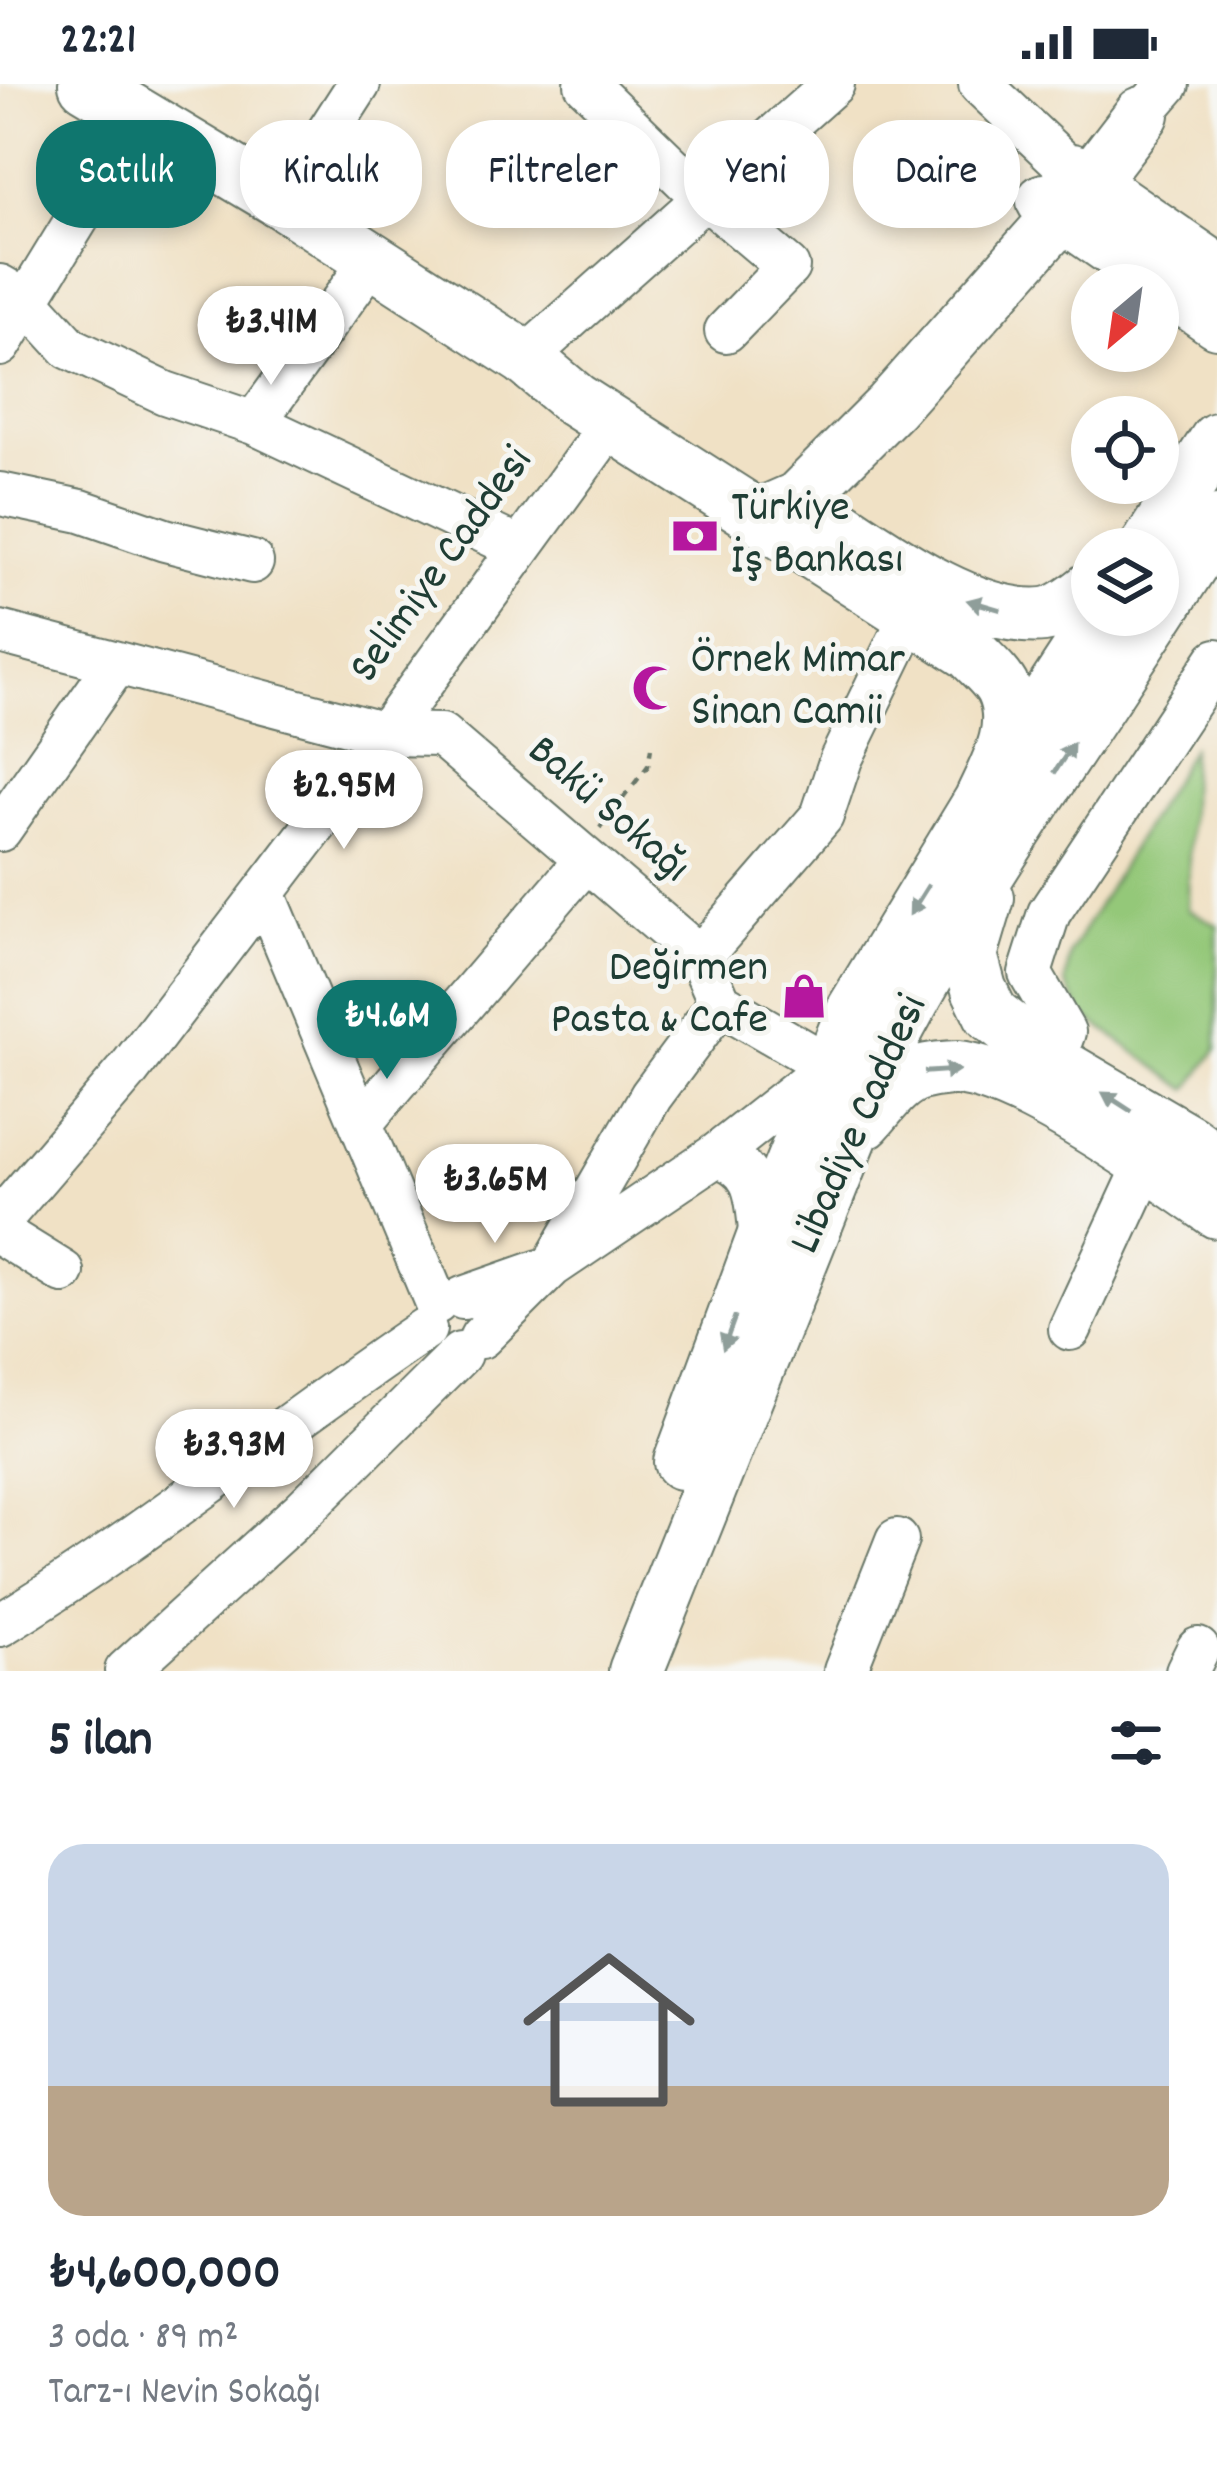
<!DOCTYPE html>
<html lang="tr">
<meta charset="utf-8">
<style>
:root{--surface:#fff;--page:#f6f6f7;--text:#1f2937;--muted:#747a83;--accent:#0f766e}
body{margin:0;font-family:Dekko,sans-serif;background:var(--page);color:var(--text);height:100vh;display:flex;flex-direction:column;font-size:45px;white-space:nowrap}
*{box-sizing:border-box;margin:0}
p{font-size:39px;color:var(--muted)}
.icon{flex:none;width:66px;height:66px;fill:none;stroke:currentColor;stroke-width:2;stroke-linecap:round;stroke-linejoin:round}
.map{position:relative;height:1587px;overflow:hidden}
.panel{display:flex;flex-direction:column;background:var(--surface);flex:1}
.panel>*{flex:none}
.hud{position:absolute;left:36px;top:36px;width:1146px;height:108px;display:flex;gap:24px}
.needle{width:78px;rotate:209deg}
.controls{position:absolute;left:1071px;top:180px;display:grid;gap:24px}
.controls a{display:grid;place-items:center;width:108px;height:108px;border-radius:50%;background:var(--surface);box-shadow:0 6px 18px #0003;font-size:60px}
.price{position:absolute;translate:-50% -102px;padding:0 27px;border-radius:42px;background:#fff;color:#222;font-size:39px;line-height:78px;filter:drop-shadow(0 3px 6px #0008)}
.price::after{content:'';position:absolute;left:50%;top:72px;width:36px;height:27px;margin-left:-18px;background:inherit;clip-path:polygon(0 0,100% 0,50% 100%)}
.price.on{background:var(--accent);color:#fff}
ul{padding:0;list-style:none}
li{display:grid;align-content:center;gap:24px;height:636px;padding:0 48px}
li span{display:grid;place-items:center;height:372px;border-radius:36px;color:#555}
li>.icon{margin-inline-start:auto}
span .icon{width:216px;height:216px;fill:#fffc;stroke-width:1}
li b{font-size:51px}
h2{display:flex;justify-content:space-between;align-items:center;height:144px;padding:0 48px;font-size:51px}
.chip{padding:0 42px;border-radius:48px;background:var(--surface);box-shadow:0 6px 18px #0003;font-size:42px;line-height:108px}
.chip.on{background:var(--accent);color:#fff}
.status{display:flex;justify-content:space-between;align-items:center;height:84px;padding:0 60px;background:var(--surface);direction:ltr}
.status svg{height:33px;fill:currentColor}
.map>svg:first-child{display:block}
</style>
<div class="status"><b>22:21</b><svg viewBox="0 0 49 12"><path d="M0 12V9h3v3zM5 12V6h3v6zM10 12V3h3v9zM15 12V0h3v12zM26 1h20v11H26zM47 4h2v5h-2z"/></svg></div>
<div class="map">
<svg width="1217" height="1587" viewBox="0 0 1217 1587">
<rect width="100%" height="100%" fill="#f6f6f2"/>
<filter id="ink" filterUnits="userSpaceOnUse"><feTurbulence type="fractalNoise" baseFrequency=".00833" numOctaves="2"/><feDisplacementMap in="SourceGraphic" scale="24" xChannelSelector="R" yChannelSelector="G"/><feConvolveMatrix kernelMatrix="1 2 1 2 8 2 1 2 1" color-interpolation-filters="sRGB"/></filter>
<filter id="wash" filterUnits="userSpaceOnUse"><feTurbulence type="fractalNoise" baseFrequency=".004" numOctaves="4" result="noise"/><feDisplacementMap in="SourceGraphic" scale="48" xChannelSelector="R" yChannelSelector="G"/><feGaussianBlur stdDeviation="2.7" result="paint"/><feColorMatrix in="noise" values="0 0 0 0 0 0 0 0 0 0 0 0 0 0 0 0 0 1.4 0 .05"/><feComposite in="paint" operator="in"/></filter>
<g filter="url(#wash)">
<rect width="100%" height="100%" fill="#f0e1c5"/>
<!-- green -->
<path fill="#94c879" stroke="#5a8256" stroke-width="3" d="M1191,665L1188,825L1217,841V965L1188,1006L1082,930L1065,899L1070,869Z"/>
</g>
<g filter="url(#ink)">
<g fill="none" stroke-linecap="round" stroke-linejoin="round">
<!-- minor casing -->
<g stroke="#687667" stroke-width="46">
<path id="minor" d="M586,0L685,96L788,183L726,247
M980,0L1072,87
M1142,30L1168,0
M283,118L359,0
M0,202L29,219L70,264L165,309L254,339L517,463
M0,261L140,32
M525,274L833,0
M254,339L372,176
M0,410L81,427L165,456L252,478
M0,548L385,650L441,651L700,873L720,919L829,982L716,1071L552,1182L481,1253
M0,746L117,579
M264,809L436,1219
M700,873L822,732L841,675L911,531
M1053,978L1064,948L1030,889L1049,829L1217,576
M362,1038L586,776
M716,1071C760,1085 756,1115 761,1156
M0,1136L126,989L385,650L612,338
M0,1149L63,1188
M559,1171L651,1012L720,919
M463,1214L540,1187
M1070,1245L1147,1078
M0,1541C148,1451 282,1341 425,1245
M126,1587L302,1427L460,1270
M845,1587L897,1456
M1187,1587L1198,1565"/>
</g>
<!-- major casing -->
<g stroke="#687667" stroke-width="58">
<path id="major" d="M86,0L283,118L525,274L575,316L971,569C981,580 997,593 1003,606C1021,644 996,684 981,717
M1072,87L1217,187
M1044,117L1217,237
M817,427C875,465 971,538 1044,531C1062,529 1078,515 1092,504
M766,429L798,415L891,322L1089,99L1142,30
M1146,465L1217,356
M1158,530L1217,439
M987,814L970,871L979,905L991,930L1053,978L1188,1057L1217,1078
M865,1037C881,1020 897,995 920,989C930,986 947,984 957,984C1021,989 1162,1088 1217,1127
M681,1378L782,1105L854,926L981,717L1103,531
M636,1587L883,971C961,818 1063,675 1157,531"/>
</g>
<!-- path -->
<path stroke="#687667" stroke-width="4.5" stroke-dasharray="9 9" stroke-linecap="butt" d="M600,744L648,682L651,664"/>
<!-- minor -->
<use href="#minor" stroke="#fff" stroke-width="42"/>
<!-- major -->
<use href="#major" stroke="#fff" stroke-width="54"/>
</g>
<!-- one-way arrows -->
<defs><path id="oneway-solid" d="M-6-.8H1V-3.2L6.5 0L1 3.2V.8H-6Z" transform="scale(3)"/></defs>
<g fill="#8f9e9a">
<use href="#oneway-solid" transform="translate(984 521) rotate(-164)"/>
<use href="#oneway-solid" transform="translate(1064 674) rotate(-57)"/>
<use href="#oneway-solid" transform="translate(919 816) rotate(122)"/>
<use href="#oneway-solid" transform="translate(942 987) rotate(-4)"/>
<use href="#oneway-solid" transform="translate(1117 1018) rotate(-147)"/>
<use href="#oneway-solid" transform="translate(729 1249) rotate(110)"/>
</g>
</g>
<!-- icons -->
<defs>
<g id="bank-bare" transform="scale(3.6)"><path d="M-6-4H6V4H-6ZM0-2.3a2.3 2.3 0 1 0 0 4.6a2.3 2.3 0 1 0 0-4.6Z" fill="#b5179e" stroke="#f6f6f2" stroke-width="2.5" paint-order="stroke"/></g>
<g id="mosque-bare" transform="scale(3.6)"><path d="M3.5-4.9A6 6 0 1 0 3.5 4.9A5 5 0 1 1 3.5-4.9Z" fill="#b5179e" stroke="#f6f6f2" stroke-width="2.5" paint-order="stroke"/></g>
<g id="shop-bare" transform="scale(3.6)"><path d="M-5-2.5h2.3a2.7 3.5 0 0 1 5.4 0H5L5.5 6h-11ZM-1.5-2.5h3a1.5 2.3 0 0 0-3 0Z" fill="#b5179e" stroke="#f6f6f2" stroke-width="2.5" paint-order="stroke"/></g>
</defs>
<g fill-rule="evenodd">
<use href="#bank-bare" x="695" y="452"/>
<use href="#mosque-bare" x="655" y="604"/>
<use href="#shop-bare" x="804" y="912"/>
</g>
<g text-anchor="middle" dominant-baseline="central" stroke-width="10" stroke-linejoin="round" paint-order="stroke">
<!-- poi labels -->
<g font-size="45" fill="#1f3d34" stroke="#f6f6f2" text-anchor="start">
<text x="731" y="426">Türkiye<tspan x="731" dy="52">İş Bankası</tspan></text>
<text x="691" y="578">Örnek Mimar<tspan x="691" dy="52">Sinan Camii</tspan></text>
<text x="768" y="886" text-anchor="end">Değirmen<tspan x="768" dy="52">Pasta &amp; Cafe</tspan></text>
</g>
<!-- street labels -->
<g font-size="45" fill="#1f3d34" stroke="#f6f6f2">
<text transform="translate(443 482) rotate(-54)">Selimiye Caddesi</text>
<text transform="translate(607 727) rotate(41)">Bakü Sokağı</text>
<text transform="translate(861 1041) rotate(-66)">Libadiye Caddesi</text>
</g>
</g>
</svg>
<div class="controls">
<a><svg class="needle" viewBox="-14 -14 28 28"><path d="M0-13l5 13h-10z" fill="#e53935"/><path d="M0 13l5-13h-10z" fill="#747a83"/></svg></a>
<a><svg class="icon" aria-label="locate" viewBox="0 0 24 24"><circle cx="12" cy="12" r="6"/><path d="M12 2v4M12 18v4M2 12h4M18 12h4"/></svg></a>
<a><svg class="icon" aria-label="layers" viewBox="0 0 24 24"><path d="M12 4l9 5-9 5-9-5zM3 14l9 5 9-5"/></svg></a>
</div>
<b class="price" style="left:271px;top:304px">₺3.41M</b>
<b class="price" style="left:344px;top:768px">₺2.95M</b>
<b class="price on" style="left:387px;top:998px">₺4.6M</b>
<b class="price" style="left:495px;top:1162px">₺3.65M</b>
<b class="price" style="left:234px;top:1427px">₺3.93M</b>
<div class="hud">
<a class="chip on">Satılık</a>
<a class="chip">Kiralık</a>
<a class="chip">Filtreler</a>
<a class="chip">Yeni</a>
<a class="chip">Daire</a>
</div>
</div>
<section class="panel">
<h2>5 ilan<svg class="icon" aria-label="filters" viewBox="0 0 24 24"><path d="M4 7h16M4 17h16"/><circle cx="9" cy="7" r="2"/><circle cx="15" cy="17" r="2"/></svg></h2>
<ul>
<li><span style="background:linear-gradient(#c9d6e8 65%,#b9a48a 0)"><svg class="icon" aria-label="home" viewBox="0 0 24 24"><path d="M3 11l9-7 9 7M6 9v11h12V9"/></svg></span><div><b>₺4,600,000</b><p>3 oda · 89 m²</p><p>Tarz-ı Nevin Sokağı</p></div></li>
</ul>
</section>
